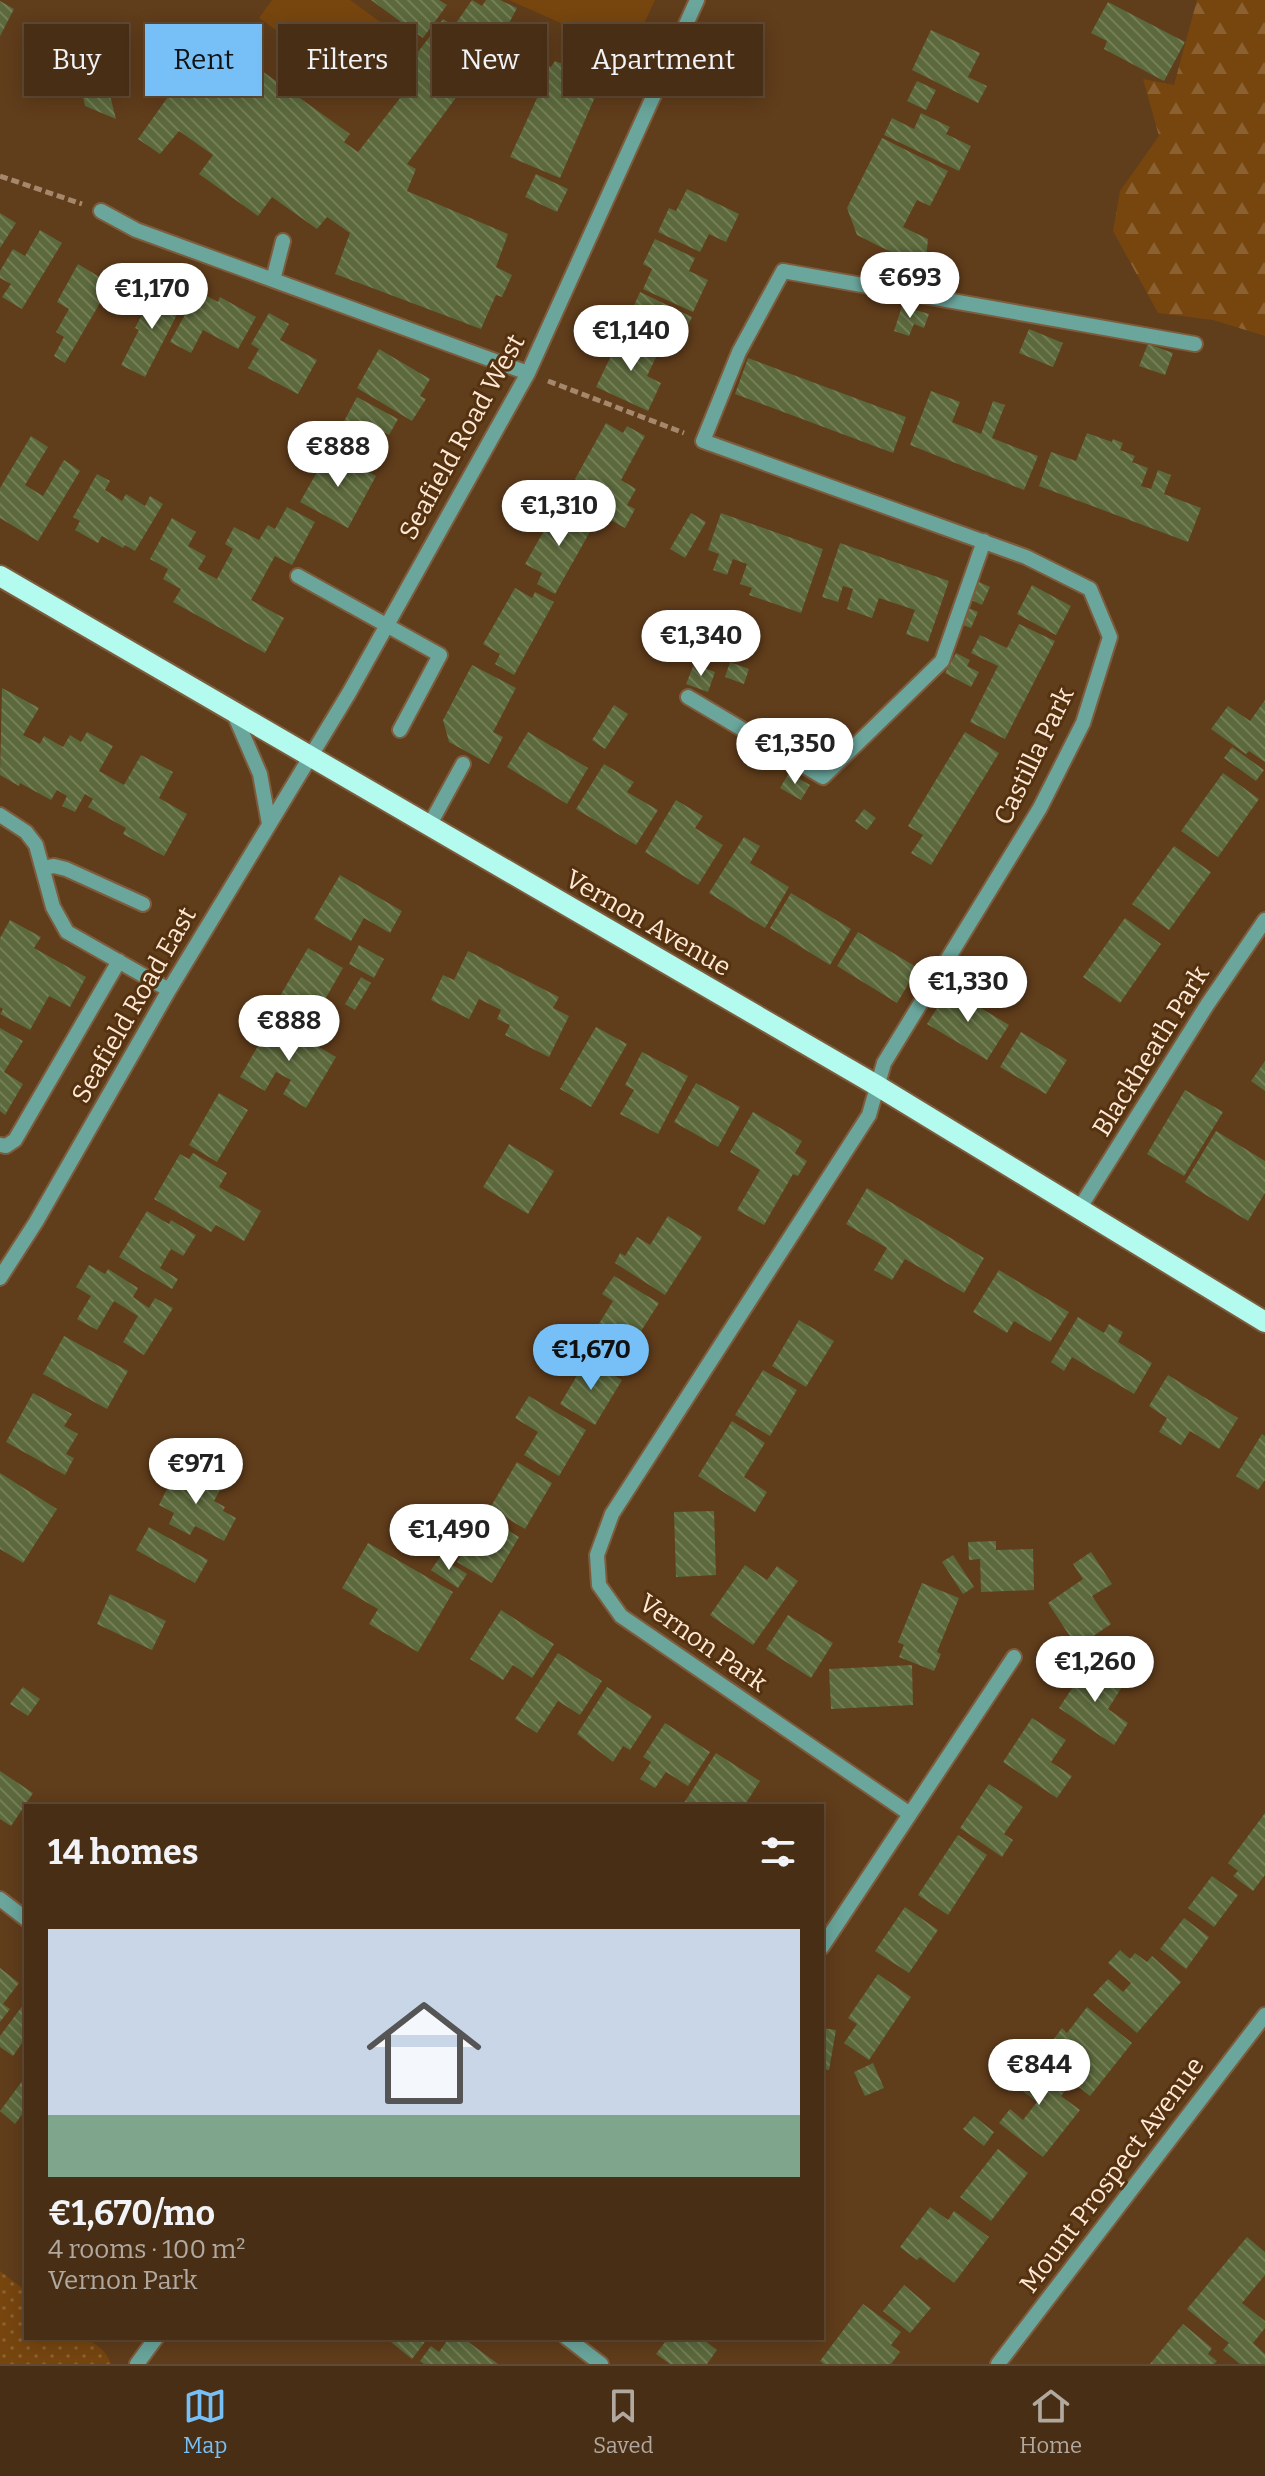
<!DOCTYPE html>
<meta charset="utf-8">
<style>
:root{--surface:#482e14;--page:#523a22;--text:#f1f3f6;--muted:#b1a8a0;--line:#604a34;--accent:#76c0f7}
body{margin:0;font-family:Bitter,serif;background:var(--page);color:var(--text);height:100vh;display:flex;flex-direction:column;font-size:30px;white-space:nowrap}
*{box-sizing:border-box;margin:0}
p{font-size:26px;color:var(--muted)}
.icon{flex:none;width:44px;height:44px;fill:none;stroke:currentColor;stroke-width:2;stroke-linecap:round;stroke-linejoin:round}
.map{position:relative;flex:1;overflow:hidden}
.panel{position:absolute;left:24px;top:1804px;width:800px;height:536px;display:flex;flex-direction:column;background:var(--surface);border-radius:0px;box-shadow:0 4px 20px #0003,0 0 0 2px var(--line)}
.panel>*{flex:none}
.guide{position:absolute;left:24px;top:24px;width:800px;height:72px;display:flex;gap:16px}
.price{position:absolute;translate:-50% -68px;padding:0 18px;border-radius:28px;background:#fff;color:#222;font-size:26px;line-height:52px;filter:drop-shadow(0 2px 4px #0008)}
.price::after{content:'';position:absolute;left:50%;top:48px;width:24px;height:18px;margin-left:-12px;background:inherit;clip-path:polygon(0 0,100% 0,50% 100%)}
.price.active{background:var(--accent);color:#111}
ul{padding:0;list-style:none}
li{display:grid;align-content:center;gap:16px;height:424px;padding:0 24px}
li span{display:grid;place-items:center;height:248px;border-radius:0px;color:#555}
li>.icon{margin-inline-start:auto}
span .icon{width:144px;height:144px;fill:#fffc;stroke-width:1}
li b{font-size:34px}
h2{display:flex;justify-content:space-between;align-items:center;height:96px;padding:0 24px;font-size:34px}
.chip{padding:0 28px;border-radius:0px;background:var(--surface);box-shadow:0 4px 20px #0003,0 0 0 2px var(--line);font-size:28px;line-height:72px}
.chip.active{background:var(--accent);color:#111}
.tabs{display:flex;justify-content:space-around;align-items:center;height:112px;border-top:2px solid var(--line);background:var(--surface);font-size:22px;color:var(--muted)}
.tabs a{display:grid;justify-items:center;gap:4px}
.tabs .active{color:var(--accent)}
.map>svg:first-child{display:block}
</style>
<div class="map">
<svg width="1265" height="2364" viewBox="0 0 1265 2364">
<defs>
<pattern id="grass-dots" width="8" height="8" patternUnits="userSpaceOnUse" patternTransform="scale(2)"><rect width="8" height="8" fill="#77460f"/><path d="M2 2h.1M6 6h.1" fill="none" stroke="#8b6131" stroke-width="1.8" stroke-linecap="round"/></pattern>
<pattern id="forest-firs" width="22" height="20" patternUnits="userSpaceOnUse" patternTransform="scale(2)"><rect width="22" height="20" fill="#77460f"/><path d="M5 1l3.5 6h-7zM16 11l3.5 6h-7z" fill="#8b6131"/></pattern>
<pattern id="building-back-hatch" width="6" height="6" patternUnits="userSpaceOnUse" patternTransform="scale(2)"><rect width="6" height="6" fill="#5c693c"/><path d="M-1 5l2 2M0 0l6 6M5-1l2 2" fill="none" stroke="#747e57"/></pattern>
</defs>
<rect width="100%" height="100%" fill="#603d1b"/>
<!-- grass -->
<path fill="url(#grass-dots)" d="M0,2271L26,2291V2338C55,2338 99,2329 111,2364H0Z"/>
<!-- forest -->
<path fill="url(#forest-firs)" d="M1197,0H1265V336L1213,320L1158,313L1113,231L1120,191L1159,136L1143,79L1174,85Z"/>
<!-- pitch -->
<path fill="#77460f" d="M272,0H350L401,37L362,92L259,18Z
M509,0H655L630,54Z"/>
<!-- building -->
<path fill="url(#building-back-hatch)" d="M371,0H439L447,5L423,38Z
M472,0L482,6L486,0H500L517,8L508,25L513,26L507,36L551,67L555,61L580,71L591,43L614,53L560,178L510,157L538,96L492,64L488,70L480,65L407,164L416,169L407,191L508,234L496,267L512,275L502,297L496,295L481,329L335,274L350,233L327,217L317,229L272,197L258,216L199,174L213,155L179,131L160,154L138,139L212,35L350,134L344,142L358,152L411,84L399,77L443,19L454,26Z
M0,1L14,9L0,36Z
M1108,2L1185,42L1164,81L1104,49L1107,41L1091,33Z
M931,30L980,53L968,77L987,86L978,103L912,70Z
M106,80L116,119L85,106L81,87Z
M917,81L936,90L926,110L907,101Z
M921,113L950,127L946,134L971,146L959,171L884,135L892,118L914,129Z
M882,138L948,171L930,206L917,200L903,227L928,239L925,269L857,235L847,208Z
M536,174L568,189L557,212L525,197Z
M687,189L739,214L726,242L709,234L700,252L658,232L669,208L676,211Z
M0,213L16,223L0,248Z
M40,230L62,243L22,309L2,297L11,284L0,278V271L13,249L25,256Z
M655,239L695,258L689,271L708,280L693,312L643,289L652,269L643,264Z
M78,264L111,284L65,363L54,356L64,337L56,332L69,309L57,302Z
M156,287L184,301L145,377L121,365L139,330L135,328Z
M198,291L218,302L220,297L256,317L238,349L203,330L191,353L170,342Z
M640,292L692,317L679,344L658,334L654,343L615,325L624,306L632,310Z
M902,306L929,314L924,328L914,324L909,336L894,331Z
M269,313L289,324L280,340L317,360L298,394L248,368L259,349L251,344Z
M1029,329L1063,343L1053,367L1019,353Z
M622,333L659,351L647,376L661,383L648,411L596,387Z
M1148,344L1173,353L1165,375L1139,366Z
M379,349L430,379L420,396L426,399L412,421L357,388Z
M748,358L906,417L893,453L735,394Z
M931,391L960,402L952,422L981,434L993,401L1005,405L992,438L1038,456L1024,490L910,445Z
M357,397L398,419L389,435L375,427L359,456L333,442Z
M606,423L623,433L627,426L645,436L621,480L636,489L627,505L635,509L625,528L586,506L595,490L575,479Z
M1087,433L1112,442L1113,439L1123,443L1120,450L1135,456L1132,462L1148,468L1141,486L1151,489L1158,470L1171,475L1164,494L1201,508L1188,542L1039,486L1051,452L1076,461Z
M31,436L48,447L25,485L43,496L64,460L80,471L38,541L0,518V488Z
M329,451L376,476L348,528L300,502Z
M97,474L110,481L105,490L122,501L126,494L145,506L150,496L163,504L135,551L125,545L123,548L102,536L98,543L75,530L80,521L73,517Z
M287,507L315,522L292,565L275,556L251,600L284,618L265,653L173,602L181,589L163,579L168,569L150,559L172,518L196,532L188,546L206,556L198,569L217,579L233,549L225,544L234,527L259,540L268,525L275,529Z
M557,508L574,518L577,511L596,521L555,594L537,584L542,573L525,564Z
M691,513L706,522L685,558L670,549Z
M721,513L823,549L801,613L749,595L752,588L740,584L747,564L733,559L727,575L713,570L719,554L708,550Z
M840,543L949,581L928,642L906,634L915,610L879,598L872,618L847,609L853,589L843,586L838,602L822,597Z
M977,581L990,587L982,605L969,599Z
M1032,585L1071,606L1056,635L1017,614Z
M515,588L532,598L535,592L554,602L514,675L495,664L500,654L483,644Z
M966,607L978,612L971,628L960,624Z
M1019,624L1055,641L1005,739L970,722L998,666L971,653L980,635L1007,648Z
M956,653L970,660L967,666L979,672L971,687L945,673Z
M730,662L749,669L744,684L725,677Z
M694,664L715,672L708,692L686,684Z
M472,665L516,688L493,732L503,737L489,764L449,742L443,720Z
M2,688L39,708L23,735L40,744L44,736L63,747L70,735L81,742L87,732L113,746L99,771L124,785L141,755L173,772L159,798L187,814L164,856L123,834L126,828L88,807L93,799L85,794L75,812L62,806L67,796L57,790L51,800L20,783L19,786L0,775Z
M1265,700V762L1249,751L1246,754L1211,729L1228,706L1250,721Z
M614,705L628,714L605,749L592,740Z
M528,732L588,768L567,804L507,767Z
M813,732L829,741L818,760L803,751Z
M965,732L999,753L931,865L911,853L923,835L908,826Z
M1232,747L1264,770L1256,781L1224,758Z
M604,764L634,782L627,792L658,810L636,845L576,809Z
M789,773L810,785L801,800L780,788Z
M1223,773L1259,799L1218,857L1181,831Z
M676,800L703,816L695,828L723,845L698,885L645,852Z
M864,809L876,818L867,830L855,821Z
M744,837L760,846L750,863L789,887L765,928L709,893Z
M1174,846L1211,872L1169,930L1132,904Z
M340,875L402,911L390,933L364,918L351,941L314,919Z
M791,893L851,929L830,965L770,928Z
M1125,918L1161,944L1120,1003L1083,977Z
M10,920L41,937L34,948L86,977L70,1007L49,996L30,1030L0,1014L3,1009L0,1007V938Z
M858,932L918,968L897,1003L837,966Z
M359,945L384,959L374,978L349,964Z
M308,948L343,968L308,1029L273,1008Z
M468,951L559,997L553,1008L569,1016L549,1057L505,1035L510,1025L497,1019L501,1010L479,999L469,1019L431,1000L443,975L454,980Z
M361,977L371,983L355,1010L345,1004Z
M949,989L1009,1025L987,1060L927,1024Z
M273,1020L336,1057L306,1108L283,1094L291,1080L276,1072L265,1091L240,1077Z
M596,1027L627,1044L591,1107L560,1089Z
M0,1028L23,1041L4,1072L23,1084L5,1115L0,1111Z
M1021,1032L1067,1060L1046,1094L1000,1067Z
M642,1052L688,1076L658,1134L620,1114L634,1090L625,1085Z
M1265,1061V1091L1251,1081Z
M696,1083L740,1107L718,1147L674,1122Z
M1185,1090L1223,1112L1184,1176L1147,1154Z
M219,1093L248,1110L217,1162L189,1145Z
M753,1112L802,1141L795,1153L807,1161L798,1176L793,1174L764,1225L737,1210L760,1170L730,1152Z
M1216,1131L1265,1161V1193L1248,1221L1185,1182Z
M509,1144L554,1171L528,1214L483,1187Z
M193,1153L227,1173L219,1187L261,1211L244,1241L216,1225L211,1232L154,1199L180,1154L189,1159Z
M867,1188L984,1258L964,1293L905,1259L892,1280L874,1270L887,1248L846,1224Z
M147,1211L169,1224L171,1220L196,1235L183,1256L171,1249L160,1268L178,1279L172,1289L119,1257Z
M668,1216L702,1237L665,1295L615,1263L620,1253L625,1256L637,1237L650,1245Z
M89,1265L105,1274L108,1269L138,1288L133,1297L149,1308L155,1298L173,1308L144,1355L123,1342L138,1316L114,1301L97,1330L77,1319L91,1296L76,1287Z
M999,1270L1069,1312L1050,1342L1014,1321L1007,1333L973,1312Z
M614,1276L659,1303L622,1361L589,1340L613,1301L602,1294Z
M1078,1317L1104,1333L1109,1324L1123,1332L1118,1342L1152,1363L1134,1394L1072,1357L1064,1371L1051,1362Z
M799,1320L834,1341L806,1387L772,1366Z
M64,1336L128,1371L107,1409L43,1374Z
M587,1359L622,1380L595,1425L560,1404Z
M763,1370L797,1390L770,1436L735,1415Z
M1168,1375L1238,1418L1219,1449L1190,1431L1181,1445L1159,1432L1167,1418L1149,1406Z
M33,1393L72,1414L64,1426L78,1434L66,1454L74,1458L65,1475L6,1442Z
M529,1396L586,1430L559,1476L524,1455L538,1432L515,1418Z
M732,1421L765,1443L744,1477L767,1492L755,1512L698,1476Z
M1262,1434L1265,1436V1480L1258,1490L1236,1476Z
M517,1462L552,1483L525,1529L490,1508Z
M178,1467L221,1488L214,1501L225,1507L223,1511L236,1518L224,1541L195,1526L190,1535L169,1524L174,1513L159,1505Z
M0,1473L57,1509L23,1563L0,1549Z
M714,1511L716,1575L676,1577L674,1512Z
M484,1516L519,1537L492,1583L457,1562Z
M149,1527L208,1560L195,1583L136,1550Z
M996,1541V1550L1033,1549L1034,1590L981,1592L980,1559L969,1560L968,1542Z
M368,1543L453,1592L418,1652L369,1624L378,1609L342,1588Z
M1091,1552L1112,1584L1092,1596L1111,1624L1077,1647L1048,1603L1083,1579L1073,1564Z
M953,1555L974,1587L963,1594L942,1562Z
M440,1557L467,1574L458,1588L431,1570Z
M745,1565L767,1580L777,1566L798,1581L753,1645L710,1615Z
M922,1583L959,1598L937,1652L941,1654L934,1671L899,1657L904,1645L898,1642Z
M110,1594L166,1621L152,1650L97,1624Z
M501,1610L554,1644L532,1678L513,1665L503,1680L470,1659Z
M788,1615L833,1643L811,1678L766,1649Z
M558,1653L602,1681L580,1715L558,1701L537,1733L515,1719Z
M1088,1664L1122,1687L1108,1709L1128,1723L1114,1745L1059,1708Z
M912,1665L913,1705L831,1709L829,1669Z
M23,1687L40,1699L28,1716L10,1704Z
M607,1687L652,1716L630,1750L623,1746L613,1762L577,1734Z
M1032,1718L1066,1740L1051,1762L1072,1776L1057,1798L1003,1762Z
M665,1723L710,1752L688,1786L666,1772L655,1788L640,1779L651,1762L643,1757Z
M716,1753L760,1781L744,1806H682Z
M0,1771L33,1793L11,1826L0,1819Z
M989,1784L1023,1807L1004,1834L1013,1840L1002,1857L960,1828Z
M1265,1813V1875L1253,1891L1233,1876L1238,1871L1228,1863Z
M958,1835L987,1855L948,1915L918,1895Z
M1212,1876L1238,1895L1214,1927L1188,1908Z
M905,1907L938,1930L909,1973L875,1951Z
M1184,1918L1209,1937L1186,1969L1160,1949Z
M1120,1950L1130,1959L1135,1953L1147,1962L1152,1956L1181,1982L1137,2033L1093,1995L1108,1979L1123,1992L1131,1983L1108,1963Z
M0,1968L19,1983L3,2004L10,2009L0,2022Z
M878,1974L911,1997L869,2060L844,2043L857,2024L848,2018Z
M26,2001V2046L22,2043L13,2056L0,2047V2036Z
M1087,2007L1132,2043L1090,2096L1049,2063L1062,2047L1053,2040L1062,2028L1067,2033Z
M822,2028L836,2030L829,2070L822,2069Z
M1024,2053L1068,2087L1061,2096L1080,2110L1043,2157L999,2123L1010,2109L1023,2120L1037,2102L1005,2077Z
M873,2063L884,2088L865,2096L854,2072Z
M26,2076V2109L15,2124L0,2111Z
M974,2116L994,2132L984,2146L963,2129Z
M998,2149L1028,2173L991,2221L960,2197Z
M930,2207L948,2220L954,2211L989,2237L954,2283L920,2257L917,2260L900,2247Z
M1247,2237L1265,2252V2275L1242,2303L1265,2321V2328L1253,2343L1265,2354V2364H1240L1223,2350L1229,2343L1187,2309Z
M904,2285L931,2308L910,2333L883,2311Z
M863,2304L901,2332L891,2345L900,2352L891,2364H824L820,2361Z
M1183,2324L1212,2348L1208,2354L1217,2361L1214,2364H1150Z
M386,2338H428L412,2359Z
M449,2338H463L498,2364H424L420,2361L431,2346L439,2352Z
M668,2338H701L717,2350L707,2364H670L656,2354Z"/>
<g fill="none" stroke-linecap="round" stroke-linejoin="round">
<!-- minor casing -->
<g stroke="#7d5c3d" stroke-width="18">
<path id="minor" d="M101,211L136,230L528,373
M273,280L283,241
M298,576L440,655L400,730
M688,697L823,777L942,661L984,541
M234,714L260,774L269,824
M0,815L26,832L36,845L53,907L67,932L169,990
M429,826L463,764
M43,868L54,866L66,869L143,904
M0,1145L6,1146L15,1140L119,961
M1079,1209L1207,1005L1265,920
M0,1278L36,1222L169,990L349,693L528,373L697,0
M910,1814L621,1616L599,1585L597,1555L612,1514L869,1115L884,1063L1040,808L1083,723L1110,637L1090,589L1026,557L703,441L739,352L783,271L1195,344
M0,1899L26,1919
M822,1947L1014,1657
M567,2338L601,2364
M137,2364L156,2338
M998,2364L1265,2015"/>
</g>
<!-- major casing -->
<g stroke="#7d5c3d" stroke-width="24">
<path id="major" d="M0,576L876,1085L1265,1322"/>
</g>
<!-- path -->
<path stroke="#a5886c" stroke-width="5" stroke-dasharray="8 4" stroke-linecap="butt" d="M0,176L82,204
M548,381L684,433"/>
<!-- minor -->
<use href="#minor" stroke="#6aa69c" stroke-width="14"/>
<!-- major -->
<use href="#major" stroke="#b3fbee" stroke-width="20"/>
</g>
<g text-anchor="middle" dominant-baseline="central" stroke-width="6" stroke-linejoin="round" paint-order="stroke">
<!-- street labels -->
<g font-size="26" fill="#ffe9d6" stroke="#543210">
<text transform="translate(462 437) rotate(-61)">Seafield Road West</text>
<text transform="translate(1034 756) rotate(-64)">Castilla Park</text>
<text transform="translate(648 923) rotate(30)">Vernon Avenue</text>
<text transform="translate(134 1005) rotate(-60)">Seafield Road East</text>
<text transform="translate(1151 1051) rotate(-58)">Blackheath Park</text>
<text transform="translate(703 1643) rotate(35)">Vernon Park</text>
<text transform="translate(1112 2175) rotate(-53)">Mount Prospect Avenue</text>
</g>
</g>
</svg>
<b class="price" style="left:910px;top:320px">€693</b>
<b class="price" style="left:152px;top:331px">€1,170</b>
<b class="price" style="left:631px;top:373px">€1,140</b>
<b class="price" style="left:338px;top:489px">€888</b>
<b class="price" style="left:559px;top:548px">€1,310</b>
<b class="price" style="left:701px;top:678px">€1,340</b>
<b class="price" style="left:795px;top:786px">€1,350</b>
<b class="price" style="left:968px;top:1024px">€1,330</b>
<b class="price" style="left:289px;top:1063px">€888</b>
<b class="price active" style="left:591px;top:1392px">€1,670</b>
<b class="price" style="left:196px;top:1506px">€971</b>
<b class="price" style="left:449px;top:1572px">€1,490</b>
<b class="price" style="left:1095px;top:1704px">€1,260</b>
<b class="price" style="left:1039px;top:2107px">€844</b>
<div class="guide">
<a class="chip">Buy</a>
<a class="chip active">Rent</a>
<a class="chip">Filters</a>
<a class="chip">New</a>
<a class="chip">Apartment</a>
</div>
<section class="panel">
<h2>14 homes<svg class="icon" aria-label="filters" viewBox="0 0 24 24"><path d="M4 7h16M4 17h16"/><circle cx="9" cy="7" r="2"/><circle cx="15" cy="17" r="2"/></svg></h2>
<ul>
<li><span style="background:linear-gradient(#c9d6e8 75%,#7fa58c 0)"><svg class="icon" aria-label="home" viewBox="0 0 24 24"><path d="M3 11l9-7 9 7M6 9v11h12V9"/></svg></span><div><b>€1,670/mo</b><p>4 rooms · 100 m²</p><p>Vernon Park</p></div></li>
</ul>
</section>
</div>
<nav class="tabs">
<a class="active"><svg class="icon" aria-label="map" viewBox="0 0 24 24"><path d="M3 6l6-2 6 2 6-2v14l-6 2-6-2-6 2zM9 4v14M15 6v14"/></svg>Map</a>
<a><svg class="icon" aria-label="saved" viewBox="0 0 24 24"><path d="M7 4h10v16l-5-4-5 4z"/></svg>Saved</a>
<a><svg class="icon" aria-label="home" viewBox="0 0 24 24"><path d="M3 11l9-7 9 7M6 9v11h12V9"/></svg>Home</a>
</nav>
